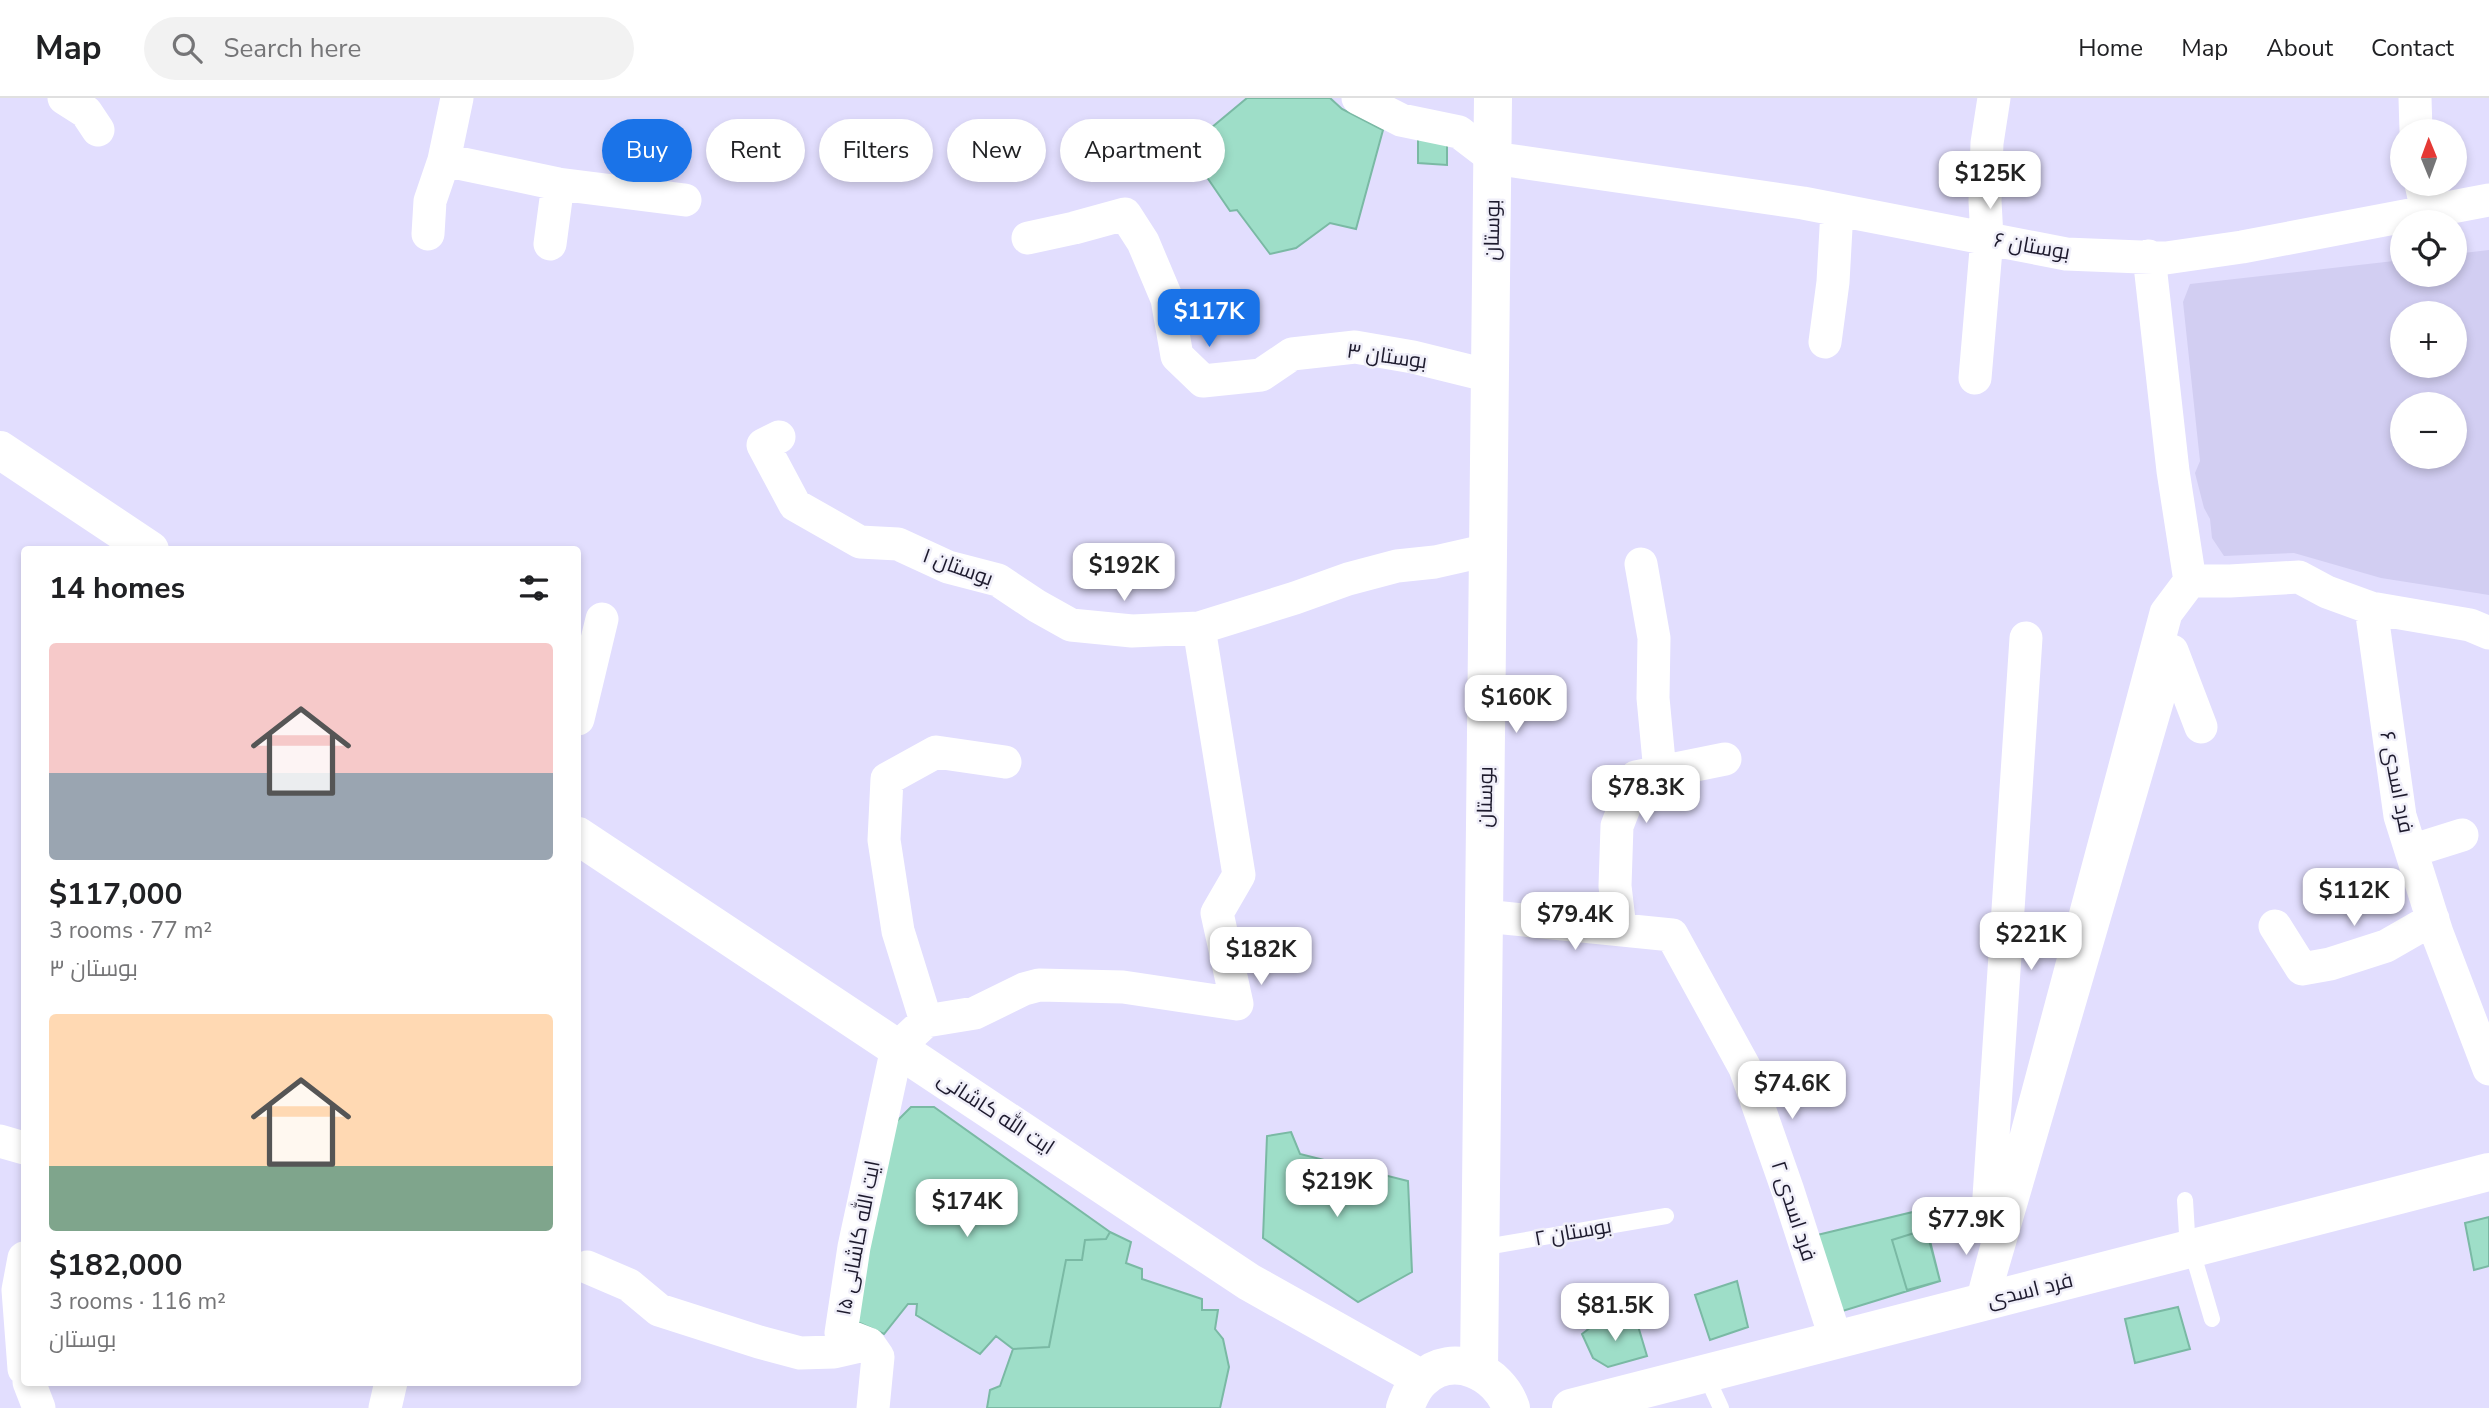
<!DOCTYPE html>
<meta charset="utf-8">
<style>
:root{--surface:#fff;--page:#f2f2f2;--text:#202124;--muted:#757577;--line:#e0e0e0;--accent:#1a73e8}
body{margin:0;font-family:"Nunito Sans",Cairo,sans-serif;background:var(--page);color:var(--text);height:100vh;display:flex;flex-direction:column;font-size:26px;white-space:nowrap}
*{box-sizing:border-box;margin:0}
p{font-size:23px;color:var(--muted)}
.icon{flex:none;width:38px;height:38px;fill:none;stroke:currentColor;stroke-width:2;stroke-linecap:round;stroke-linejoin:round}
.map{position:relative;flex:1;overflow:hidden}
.sheet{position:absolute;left:21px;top:448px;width:560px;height:840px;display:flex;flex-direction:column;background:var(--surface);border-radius:7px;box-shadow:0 4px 10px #0003}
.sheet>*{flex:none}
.top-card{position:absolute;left:602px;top:21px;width:665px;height:63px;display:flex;gap:14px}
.needle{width:46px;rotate:359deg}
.tools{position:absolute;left:2390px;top:21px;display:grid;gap:14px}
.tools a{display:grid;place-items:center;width:77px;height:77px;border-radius:50%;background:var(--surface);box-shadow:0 4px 10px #0003;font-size:35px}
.price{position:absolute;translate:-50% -60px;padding:0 16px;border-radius:14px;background:#fff;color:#222;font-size:23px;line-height:46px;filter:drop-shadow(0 2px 4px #0008)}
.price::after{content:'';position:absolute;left:50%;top:42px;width:21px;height:16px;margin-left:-10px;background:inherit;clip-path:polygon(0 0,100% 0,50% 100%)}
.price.current{background:var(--accent);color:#fff}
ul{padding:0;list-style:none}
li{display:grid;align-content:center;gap:14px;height:371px;padding:0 28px}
li span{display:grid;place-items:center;height:217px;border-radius:7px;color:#555}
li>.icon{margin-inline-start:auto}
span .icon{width:126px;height:126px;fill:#fffc;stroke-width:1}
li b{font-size:30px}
h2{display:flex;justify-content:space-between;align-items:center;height:84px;padding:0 28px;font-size:30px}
.tag{padding:0 24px;border-radius:32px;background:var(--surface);box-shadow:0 4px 10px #0003;font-size:24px;line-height:63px}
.tag.current{background:var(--accent);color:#fff}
header{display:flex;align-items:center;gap:42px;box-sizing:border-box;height:98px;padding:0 35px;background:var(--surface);border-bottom:2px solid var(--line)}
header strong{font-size:33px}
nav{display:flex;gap:38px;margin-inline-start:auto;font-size:24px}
.search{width:490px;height:63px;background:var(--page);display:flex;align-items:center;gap:18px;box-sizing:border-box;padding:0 24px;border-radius:38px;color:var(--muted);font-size:26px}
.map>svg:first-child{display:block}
</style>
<header>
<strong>Map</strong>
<div class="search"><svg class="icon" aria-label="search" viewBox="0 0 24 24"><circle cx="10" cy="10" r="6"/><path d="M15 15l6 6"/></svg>Search here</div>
<nav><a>Home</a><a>Map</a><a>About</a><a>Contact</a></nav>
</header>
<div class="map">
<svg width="2489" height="1310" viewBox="0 0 2489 1310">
<rect width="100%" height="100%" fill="#e2defe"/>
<!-- built -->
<path fill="#d2cef2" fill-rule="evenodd" d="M2489,152V497L2381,480L2294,455L2224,458L2212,440L2210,421L2204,410L2195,375L2200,363L2183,204L2190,186L2403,162V177H2455V156ZM2403,215H2455V268H2403ZM2403,306H2455V359H2403Z"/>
<!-- building -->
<path fill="#9edec8" stroke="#7ab9a4" stroke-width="2" d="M1247,0H1330L1342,11L1383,32L1356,131L1330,125L1296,150L1270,156L1237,112L1230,113L1187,50Z
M1418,40L1447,41V67L1418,65Z
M911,1009H934L1110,1134L1106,1141L1085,1142L1082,1162H1066L1049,1249L1013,1251L996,1238L980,1256L916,1217L917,1206H908L884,1236L853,1222L894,1026Z
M1291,1034L1300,1056L1408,1083L1412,1174L1358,1204L1263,1140L1267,1038Z
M1921,1112L1940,1183L1836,1215L1813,1138Z
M2489,1119V1168L2474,1172L2465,1125Z
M1927,1131L1940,1183L1907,1192L1892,1142Z
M1110,1134L1131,1144L1126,1165L1142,1171V1181L1202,1201V1212H1218L1215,1231L1223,1241L1229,1269L1220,1310H987L990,1292L1000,1288L1013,1251L1049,1249L1066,1162H1082L1085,1142L1106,1141Z
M1737,1183L1748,1229L1710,1242L1695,1197Z
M2178,1209L2190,1251L2135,1265L2125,1221Z
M1630,1222L1632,1229L1638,1228L1647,1258L1608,1269L1593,1260L1582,1236L1595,1226Z"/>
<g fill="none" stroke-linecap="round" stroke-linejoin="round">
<!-- service -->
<path stroke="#fff" stroke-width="16" d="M2185,1102L2187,1136L2212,1221
M1480,1150L1666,1118
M1705,1275L1721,1310"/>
<!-- minor -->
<path stroke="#fff" stroke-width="33" d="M64,0L86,14L98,32
M1358,0L1401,22L1459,34L1493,60L1803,105L2066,156L2166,160L2242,149L2489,102
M2415,0L2416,33
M444,62L558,86L685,102
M2421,86L2427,113
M428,136L430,103L444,62L457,0
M1028,140L1074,130L1125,116L1143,144L1167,201L1177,258L1203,283L1261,277L1292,256L1355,249L1413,259L1490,278
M550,146L558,86
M2149,158L2173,373L2190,483H2230L2299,479L2327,494L2371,510L2470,527L2489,535
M1825,244L1833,184L1837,112
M1975,280L1987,140L1985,103L1987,45L1994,0
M779,339L763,347L795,407L860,444L898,446L948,469L998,482L1037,508L1071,527L1132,533L1199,530L1295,500L1348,481L1397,468L1435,464L1488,452
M1641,466L1654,540L1653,600L1660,674
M2190,483L2166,515L1982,1204L2172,553L2201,629
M2371,510L2400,718L2437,835L2489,971
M578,621L602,521
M2411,753L2462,737
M1484,818L1672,837L1745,970L1788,1093L1836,1242
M2275,828L2302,871L2330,866L2386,848L2433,821
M1620,831L1615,788L1617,728L1636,679L1725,661
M926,923L975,915L1024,891L1039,887L1123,889L1237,906L1217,815L1239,777L1199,530
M0,1043L24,1050
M1987,1129L2026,540
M24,1160L18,1192L24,1271
M587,1169L629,1187L659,1212L759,1244L800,1255L834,1254L869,1246
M29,1284L39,1310
M385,1310L391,1284
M873,1310L878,1259L869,1246L841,1235L854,1149L897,950L926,923L898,833L884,742L887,681L936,654L1005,664"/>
<!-- secondary -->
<path stroke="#fff" stroke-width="38" d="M0,352L150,452
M578,738L1249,1184L1422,1281
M1479,1272L1493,0
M1405,1310C1409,1299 1413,1289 1422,1281C1453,1252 1499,1274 1511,1310
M1571,1310L2489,1074"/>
</g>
<g text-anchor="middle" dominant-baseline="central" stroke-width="5" stroke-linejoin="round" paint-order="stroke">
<!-- street labels -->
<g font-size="21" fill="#1d1a2d" stroke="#f0eff9">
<text transform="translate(1492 132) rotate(-89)">بوستان</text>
<text transform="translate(2032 148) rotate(10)">بوستان ۶</text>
<text transform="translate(1387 258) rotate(8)">بوستان ۳</text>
<text transform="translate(958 469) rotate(20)">بوستان ۱</text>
<text transform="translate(2397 684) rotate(79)">فرد اسدی ۶</text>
<text transform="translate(1485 699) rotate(-89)">بوستان</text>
<text transform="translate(996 1015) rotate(33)">ایت الله کاشانی</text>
<text transform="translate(1794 1113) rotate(72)">فرد اسدی ۲</text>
<text transform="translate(1573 1134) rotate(-10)">بوستان ۲</text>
<text transform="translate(858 1140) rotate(-79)">ایت الله کاشانی ۱۵</text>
<text transform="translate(2030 1192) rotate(-14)">فرد اسدی</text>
</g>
</g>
</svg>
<div class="tools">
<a><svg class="needle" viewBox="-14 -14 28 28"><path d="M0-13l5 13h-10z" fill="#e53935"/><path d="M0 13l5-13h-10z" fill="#757577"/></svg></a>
<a><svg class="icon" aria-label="locate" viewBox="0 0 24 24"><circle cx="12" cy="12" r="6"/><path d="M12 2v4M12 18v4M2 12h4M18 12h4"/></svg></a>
<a>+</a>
<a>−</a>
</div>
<b class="price" style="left:1990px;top:113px">$125K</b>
<b class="price current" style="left:1209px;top:251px">$117K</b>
<b class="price" style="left:1124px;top:505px">$192K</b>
<b class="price" style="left:1516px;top:637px">$160K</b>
<b class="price" style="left:1646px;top:727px">$78.3K</b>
<b class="price" style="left:2354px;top:830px">$112K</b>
<b class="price" style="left:1575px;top:854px">$79.4K</b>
<b class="price" style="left:2031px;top:874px">$221K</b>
<b class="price" style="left:1261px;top:889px">$182K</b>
<b class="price" style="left:1792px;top:1023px">$74.6K</b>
<b class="price" style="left:1337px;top:1121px">$219K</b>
<b class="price" style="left:967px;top:1141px">$174K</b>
<b class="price" style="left:1966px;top:1159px">$77.9K</b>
<b class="price" style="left:1615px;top:1245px">$81.5K</b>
<div class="top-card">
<a class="tag current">Buy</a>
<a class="tag">Rent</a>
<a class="tag">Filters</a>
<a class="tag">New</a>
<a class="tag">Apartment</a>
</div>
<section class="sheet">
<h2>14 homes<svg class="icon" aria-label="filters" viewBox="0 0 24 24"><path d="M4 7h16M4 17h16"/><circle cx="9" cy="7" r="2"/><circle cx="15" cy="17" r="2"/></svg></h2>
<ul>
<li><span style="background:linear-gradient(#f6c9c9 60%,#9aa5b1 0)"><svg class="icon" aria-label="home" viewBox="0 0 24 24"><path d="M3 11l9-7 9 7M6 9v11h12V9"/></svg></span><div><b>$117,000</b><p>3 rooms · 77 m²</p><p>بوستان ۳</p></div></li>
<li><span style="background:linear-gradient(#ffd9b3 70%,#7fa58c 0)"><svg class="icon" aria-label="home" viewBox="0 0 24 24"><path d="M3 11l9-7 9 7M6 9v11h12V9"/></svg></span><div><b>$182,000</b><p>3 rooms · 116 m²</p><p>بوستان</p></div></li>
</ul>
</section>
</div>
